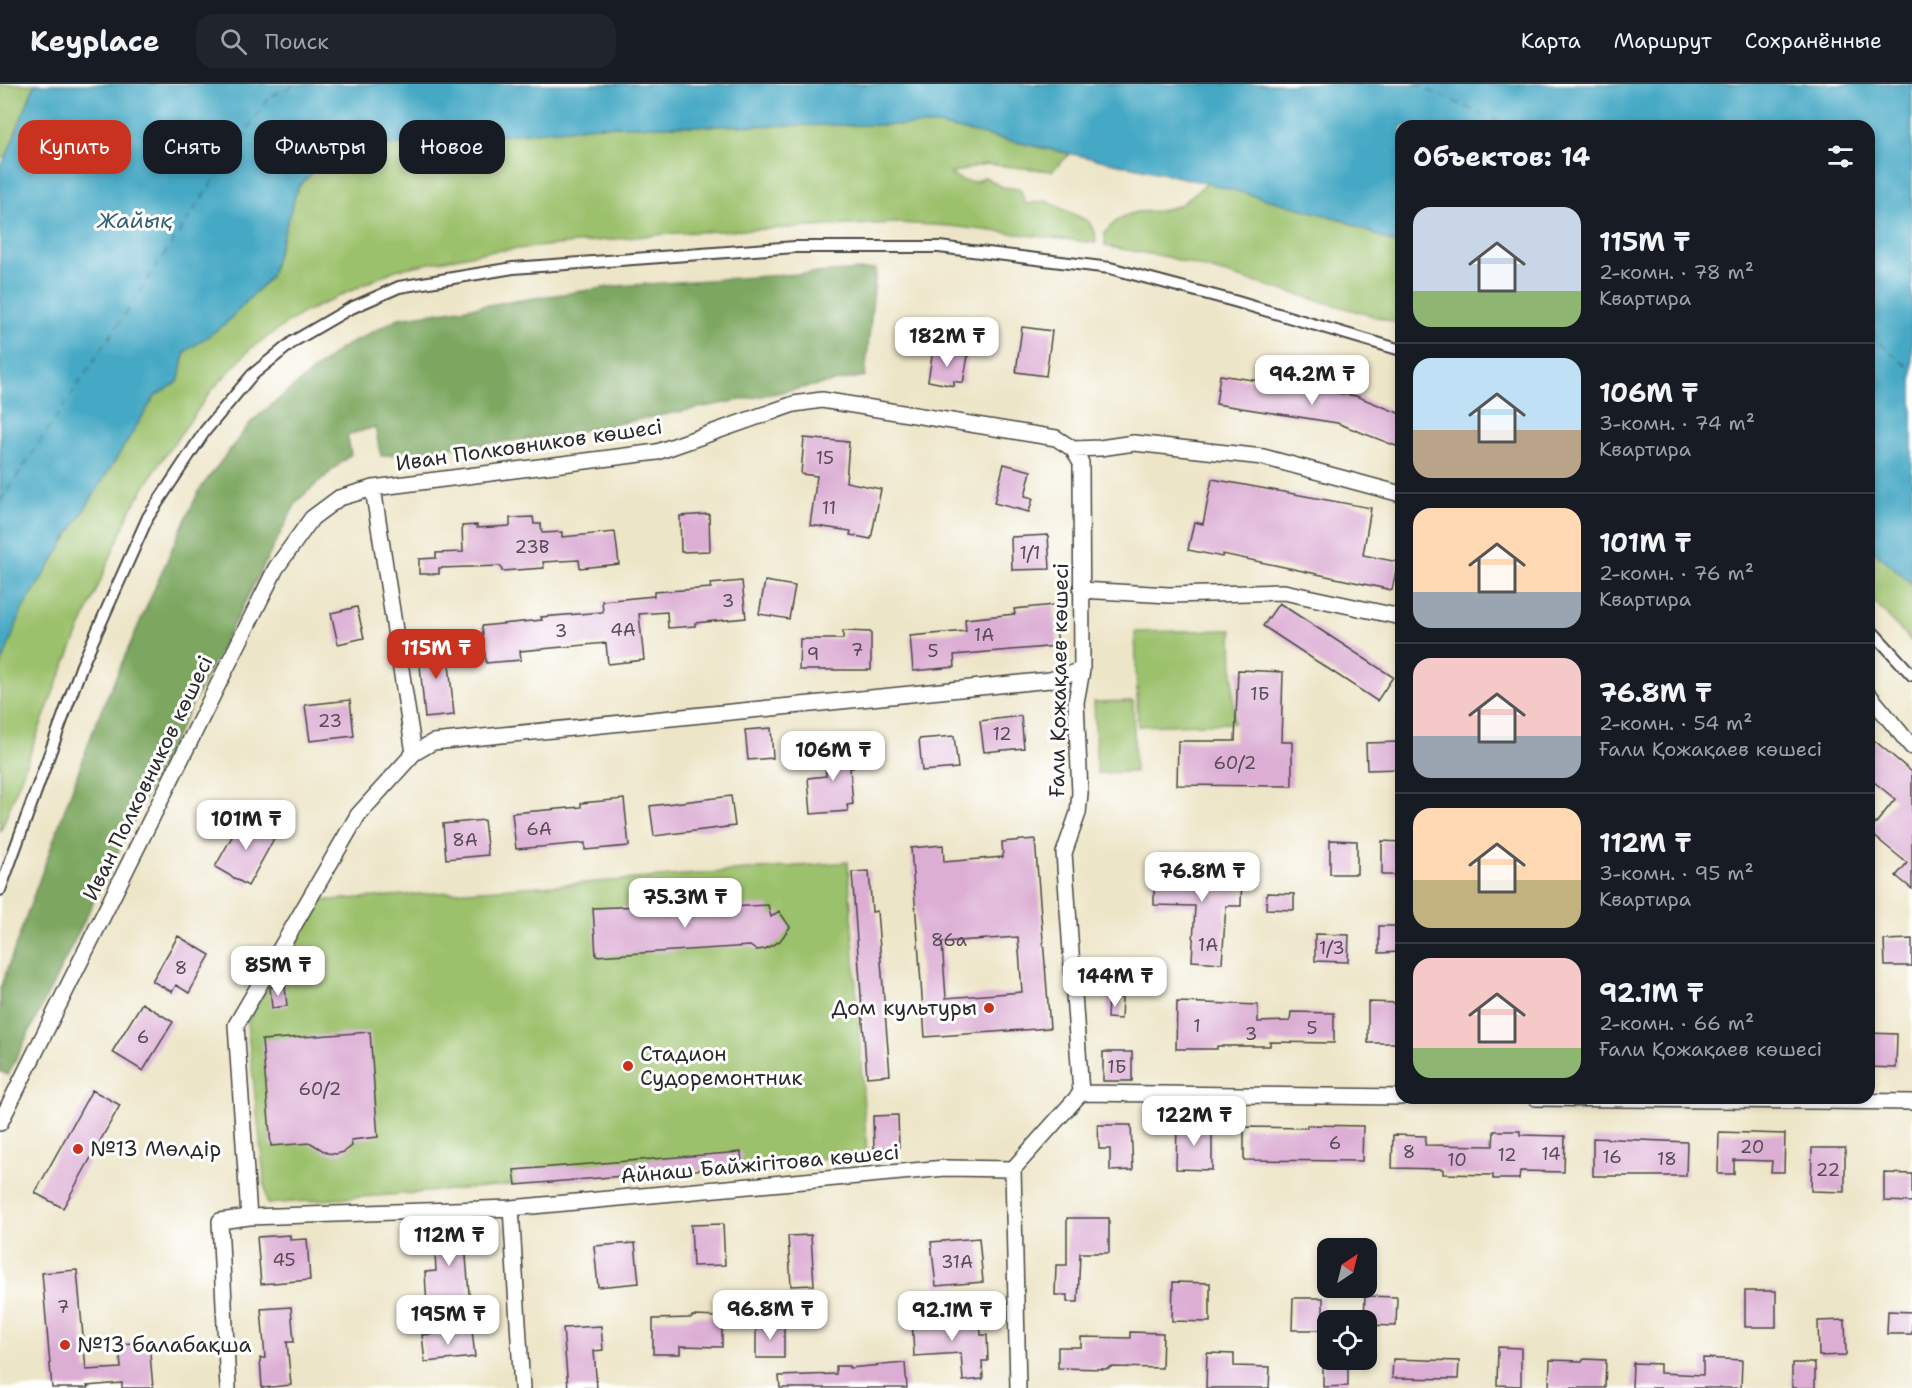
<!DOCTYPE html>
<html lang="ru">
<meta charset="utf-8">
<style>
:root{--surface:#171b24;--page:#20242c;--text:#f1f3f6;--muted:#9ea1a6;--line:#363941;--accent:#c8321e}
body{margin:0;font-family:"Shantell Sans",sans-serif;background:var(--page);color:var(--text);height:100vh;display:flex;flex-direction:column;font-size:22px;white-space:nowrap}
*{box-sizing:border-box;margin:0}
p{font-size:20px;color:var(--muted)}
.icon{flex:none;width:33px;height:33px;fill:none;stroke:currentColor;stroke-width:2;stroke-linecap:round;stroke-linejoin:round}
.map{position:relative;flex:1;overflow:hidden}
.panel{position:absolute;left:1395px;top:36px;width:480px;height:984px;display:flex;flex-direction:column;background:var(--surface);border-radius:18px;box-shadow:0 3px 9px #0003}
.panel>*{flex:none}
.hud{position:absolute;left:18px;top:36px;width:570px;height:54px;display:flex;gap:12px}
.needle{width:39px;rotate:35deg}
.buttons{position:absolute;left:1317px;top:1154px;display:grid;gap:12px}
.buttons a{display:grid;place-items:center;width:60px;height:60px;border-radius:12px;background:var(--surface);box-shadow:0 3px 9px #0003;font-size:30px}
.price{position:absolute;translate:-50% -51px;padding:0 14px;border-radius:12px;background:#fff;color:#222;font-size:20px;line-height:39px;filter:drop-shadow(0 2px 3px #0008)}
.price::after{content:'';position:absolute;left:50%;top:36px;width:18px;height:14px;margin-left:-9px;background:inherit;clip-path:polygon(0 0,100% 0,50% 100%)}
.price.selected{background:var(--accent);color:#fff}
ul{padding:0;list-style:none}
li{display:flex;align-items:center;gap:18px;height:150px;padding:0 18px}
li+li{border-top:2px solid var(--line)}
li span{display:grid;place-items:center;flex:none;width:168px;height:120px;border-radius:18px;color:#555}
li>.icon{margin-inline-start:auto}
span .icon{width:72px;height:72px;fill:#fffc;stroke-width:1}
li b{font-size:26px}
h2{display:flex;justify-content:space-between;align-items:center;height:72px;padding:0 18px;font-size:26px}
.pill{padding:0 21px;border-radius:18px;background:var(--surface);box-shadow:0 3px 9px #0003;font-size:21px;line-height:54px}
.pill.selected{background:var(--accent);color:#fff}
header{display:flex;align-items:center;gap:36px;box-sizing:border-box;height:84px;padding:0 30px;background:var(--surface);border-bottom:2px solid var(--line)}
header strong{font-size:28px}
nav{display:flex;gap:33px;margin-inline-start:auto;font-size:21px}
.search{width:420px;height:54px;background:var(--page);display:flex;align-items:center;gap:15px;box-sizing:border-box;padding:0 21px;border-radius:18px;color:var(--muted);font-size:22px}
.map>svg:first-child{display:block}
</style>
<header>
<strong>Keyplace</strong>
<div class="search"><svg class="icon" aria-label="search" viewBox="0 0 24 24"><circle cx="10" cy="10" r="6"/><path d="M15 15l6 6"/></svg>Поиск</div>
<nav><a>Карта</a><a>Маршрут</a><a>Сохранённые</a></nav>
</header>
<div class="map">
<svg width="1912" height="1304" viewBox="0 0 1912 1304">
<rect width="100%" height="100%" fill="#fff"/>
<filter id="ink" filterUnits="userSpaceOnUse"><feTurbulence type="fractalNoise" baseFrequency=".0167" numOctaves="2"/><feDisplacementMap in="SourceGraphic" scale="12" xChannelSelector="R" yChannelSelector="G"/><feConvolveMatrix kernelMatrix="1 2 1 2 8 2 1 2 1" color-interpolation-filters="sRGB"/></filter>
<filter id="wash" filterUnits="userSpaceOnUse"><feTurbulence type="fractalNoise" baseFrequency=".008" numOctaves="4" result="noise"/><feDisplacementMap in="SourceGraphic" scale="24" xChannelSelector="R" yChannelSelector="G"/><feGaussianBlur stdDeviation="1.35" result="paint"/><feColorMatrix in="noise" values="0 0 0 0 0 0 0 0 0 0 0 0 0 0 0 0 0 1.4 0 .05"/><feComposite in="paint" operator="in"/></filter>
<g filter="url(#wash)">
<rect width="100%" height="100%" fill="#ede5c7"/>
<!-- green -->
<path fill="#9cc16c" stroke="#64764c" stroke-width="1.5" d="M0,0H35L6,73H0Z
M938,41L1070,70L1052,87L985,80L950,90C963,97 971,102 985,93L1002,103L1020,105L1026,120L1046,117L1088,137L1095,148L1096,159L950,142L897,139L676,149L485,168L395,186L301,230L251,264L212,306L161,377L130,427L53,609L0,749V584L22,526L155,312L178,298L185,268L224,241L270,193L298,103L323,78L357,65L597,42Z
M1207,99L1340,135L1401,162V240L1167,173L1105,162V148L1120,134L1136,128L1159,127L1180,121Z
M1869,462L1912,500V558L1869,513Z
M1232,546L1234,639L1138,642L1135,548Z
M1133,617L1135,688L1097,689L1094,618Z
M848,778L867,1071L403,1110L267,1120L247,939L316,817L585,799Z"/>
<!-- forest -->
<path fill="#7da760" stroke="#546946" stroke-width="1.5" d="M876,185L865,292L553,352L381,372L375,343L347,351L351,370L297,417L167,669L8,991L0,987V905L97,636L178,451L200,405L251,338L340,265L399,234L617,202Z"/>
<!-- water -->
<path fill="#44a8c4" stroke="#386a78" stroke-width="1.5" d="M35,0H1912V500L1869,462V42H1401V162L1340,135L1207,99L938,41L597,42L357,65L323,78L298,103L270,193L224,241L185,268L178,298L155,312L22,526L0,584V81L6,73Z"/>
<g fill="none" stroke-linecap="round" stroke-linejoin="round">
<!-- ferry -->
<path stroke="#366370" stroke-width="1.5" stroke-dasharray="8 6" stroke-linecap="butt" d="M1415,0L1509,42
M1869,250L1912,286
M0,418L269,13L297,0"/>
</g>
<g id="blocks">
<!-- building -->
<path fill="#dcaed4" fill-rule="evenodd" d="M1022,243L1052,247L1046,292L1016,288Z
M933,266L968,272L963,299L954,297V302L928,297Z
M1220,291L1356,312L1401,330V364L1337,339L1216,320Z
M804,354L849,358L846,398L881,405L871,455L850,451L851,447L810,441L817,392L801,390Z
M1004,380L1031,387L1025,412L1033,414L1029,428L994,419Z
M1212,395L1371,424L1363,471L1398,478L1392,506L1223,470L1222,473L1188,466L1194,438L1203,440Z
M709,430L710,467L681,468L680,432Z
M533,433L534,440H541L542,449L562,448V453L615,448L619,480L580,484L579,476L543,478L544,484L502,487L501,482L439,484V490H419V475L436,474V469L463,468L462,442L477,441V444L510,442V434Z
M1048,451L1050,485L1012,486L1011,453Z
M742,497L746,534L695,539V542L668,544L667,528L639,530L644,576L608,580L606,559L520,567L521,576L486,579L482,542L542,536L541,533L603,528L602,517L654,512V508L711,504L710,500Z
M765,497L795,502L789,535L759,530Z
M1279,519L1393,593L1377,617L1263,542Z
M1054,521L1058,562L954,571L955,583L913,587L910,552L966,547L965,535L1015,530L1014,525Z
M357,523L364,554L338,560L331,529Z
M843,547L871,548V586H799L800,555H843Z
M447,558L454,631L425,634L418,560Z
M1238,586L1283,588L1281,658H1292V702L1177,701L1178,657H1235Z
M350,616L354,652L310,657L305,621Z
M1021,632L1024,664L984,668L980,637Z
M771,644L773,674L748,676L745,646Z
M954,652L958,684L922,687L919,655Z
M1869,652L1912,688V805L1896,792L1907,779L1869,748L1895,715L1869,694Z
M1400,658V685L1367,686L1366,659Z
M841,659V664H851L853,684H850L853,720L847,721L848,727L811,730L808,694L826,692L824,660Z
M731,712L735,742L654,752L650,722Z
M624,715L629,762L585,766V759L516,765L512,729L581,723V719Z
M243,733L276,751L248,802L215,783Z
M484,736L488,771L446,775L443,740Z
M1035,755L1050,944L925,953L911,764L943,761L944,778L1003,773L1002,758ZM1018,853L1022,908L946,914L942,858Z
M1330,756L1357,757V790H1330Z
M1382,757L1401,758V791H1382Z
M1154,783L1242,784L1241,822H1226L1222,879L1192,877L1195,822L1154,821Z
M869,787L872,828L877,827L890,991L867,993L852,788Z
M1267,809L1294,810V826L1266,825Z
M667,821L668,826L768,821L771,833L779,827L790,843L780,857L765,865L756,866L750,862L596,872L593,824Z
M1379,842H1401V868L1379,869Z
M1315,850L1349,851L1348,878L1315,877Z
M178,852L210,871L189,909L176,901L172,908L152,897Z
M1912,855V882H1885L1884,856Z
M285,902L287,922L272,924L270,903Z
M1108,913L1122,914L1121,935L1107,934Z
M1177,918L1258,921V938L1290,937L1291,928L1334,929V959L1270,958V962H1217V965H1176Z
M1368,918L1401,919V959H1368Z
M142,919L173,938L143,987L112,968Z
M370,948L378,1053L351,1056L352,1062L344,1068L336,1070L327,1069L311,1059L271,1062L262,956Z
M1869,949L1897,950L1896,984L1869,983Z
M1103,968H1132V997H1103Z
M92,1006L120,1021L63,1124L35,1109Z
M898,1031L899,1063L874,1064L873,1032Z
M1177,1040L1212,1041V1086L1176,1085Z
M1098,1041H1131L1133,1086L1110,1087V1065H1099Z
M1307,1041L1363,1042L1362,1077L1244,1076V1043L1307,1044Z
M1494,1047H1520V1051L1565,1052L1564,1088L1520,1087L1519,1095H1493V1091L1443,1090V1085L1392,1084L1393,1051L1426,1052L1425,1061L1493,1062Z
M1719,1048L1785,1050L1784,1088H1771L1772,1077L1734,1076V1090H1718Z
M1593,1054L1687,1058L1686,1092H1593Z
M1812,1064H1845V1108L1811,1107Z
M741,1068L742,1082L516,1101L514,1086Z
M1884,1089L1912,1090V1118L1884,1117Z
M1067,1134H1109V1169H1080L1078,1218H1067V1211H1055L1056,1181H1067Z
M463,1135L470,1222L427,1224L425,1188L436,1187L433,1136Z
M723,1140L725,1181L693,1182L691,1141Z
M290,1151V1156L307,1155L310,1196L261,1200L257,1153Z
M811,1151L814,1201L791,1202L788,1152Z
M979,1154L983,1198L936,1202L931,1158Z
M635,1159L639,1199L598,1203L594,1162Z
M77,1186L86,1286L121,1284L119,1260L149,1258L153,1304H122V1299L87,1302L88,1304H52L42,1189Z
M1173,1198L1210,1199V1238L1172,1237Z
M1745,1207H1776V1243H1745Z
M1365,1212L1397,1213L1396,1242L1366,1241V1236H1364Z
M1293,1214H1323V1246H1292Z
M291,1223L294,1258H287L291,1301L262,1304L260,1274H265L261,1225Z
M1888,1227L1912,1228V1250H1887Z
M950,1231L951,1235L980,1234L981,1251H987L988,1277H982L983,1295L963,1297L961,1269L914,1272L912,1234Z
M692,1232L722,1233V1263L680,1262V1270H653V1235L692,1234Z
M1845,1236L1846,1271L1819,1272L1818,1237Z
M756,1240H784V1274H756Z
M601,1242L603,1266L594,1267L597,1304H568L563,1244Z
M472,1246L475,1273L425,1278L422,1251Z
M1130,1248L1163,1249L1162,1284L1109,1283V1285L1058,1284V1263H1081V1253L1130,1254Z
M1498,1263L1521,1264V1302L1497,1301Z
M1207,1269L1234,1270V1282L1270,1283L1269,1304H1206Z
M1703,1274L1742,1276L1741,1304H1632L1633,1279L1660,1280V1289L1703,1291Z
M1323,1275H1348V1302L1323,1303Z
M1393,1275L1459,1277L1458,1295L1392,1294Z
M1583,1275L1606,1276L1605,1304H1549L1550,1276L1582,1277Z
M905,1279L907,1304H780L779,1292L836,1290V1282H849V1284Z
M1792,1279H1815V1304H1792Z"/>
</g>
</g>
<g filter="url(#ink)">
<use href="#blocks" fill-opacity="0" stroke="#484742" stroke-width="1.5"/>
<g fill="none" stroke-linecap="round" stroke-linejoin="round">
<!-- pedestrian casing -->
<g stroke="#484742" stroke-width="14">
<path id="pedestrian" d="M1869,544L1912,591
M0,806L82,581L148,433L205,347L252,291L294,257L349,225L399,203L513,184L795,163H939L1110,184L1234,217L1401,266"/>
</g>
<!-- minor casing -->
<g stroke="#484742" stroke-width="18">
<path id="minor" d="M1073,365L1100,364L1134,359L1263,373L1401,410
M373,404L414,669
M1081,506L1169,511L1284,508L1401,533
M1869,611L1912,663
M1081,1009L1401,1013
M1536,1014L1912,1018
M0,1039L276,484L312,434L339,414L373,404L657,368L794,320L822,316L1056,354L1073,365L1081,379L1082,586L1076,618L1080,709L1078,729L1064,769L1081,1009L1013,1085L1018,1304
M511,1124L522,1304
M249,1133L236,941L358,731L414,669L433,658L1050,596L1082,586
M228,1304L220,1137L249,1133L511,1124L945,1084L1013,1085"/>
</g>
<!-- pedestrian -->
<use href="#pedestrian" stroke="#fff" stroke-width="10"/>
<!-- minor -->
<use href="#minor" stroke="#fff" stroke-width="15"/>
</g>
</g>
<!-- markers -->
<g fill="#c8321e" stroke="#fff" stroke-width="2">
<circle cx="989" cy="924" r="6"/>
<circle cx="628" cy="982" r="6"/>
<circle cx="78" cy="1065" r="6"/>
<circle cx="65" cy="1261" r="6"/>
</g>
<g text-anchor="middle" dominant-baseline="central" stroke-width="6" stroke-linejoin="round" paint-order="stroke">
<!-- number labels -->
<g font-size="18" fill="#574c55">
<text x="825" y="374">15</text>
<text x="829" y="424">11</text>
<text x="532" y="463">23В</text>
<text x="1030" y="469">1/1</text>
<text x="728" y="517">3</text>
<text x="623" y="546">4А</text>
<text x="561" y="547">3</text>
<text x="984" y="551">1А</text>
<text x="857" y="566">7</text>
<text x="933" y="567">5</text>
<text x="813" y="570">9</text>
<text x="1260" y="610">1Б</text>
<text x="330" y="637">23</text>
<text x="1002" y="650">12</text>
<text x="1235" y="679">60/2</text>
<text x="539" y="745">6А</text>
<text x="465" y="756">8А</text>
<text x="949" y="856">86а</text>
<text x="1208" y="861">1А</text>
<text x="1332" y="864">1/3</text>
<text x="181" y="884">8</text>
<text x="1197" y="942">1</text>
<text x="1312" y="944">5</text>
<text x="1251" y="950">3</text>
<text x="143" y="953">6</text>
<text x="1117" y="983">1Б</text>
<text x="320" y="1005">60/2</text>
<text x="1335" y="1059">6</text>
<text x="1752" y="1063">20</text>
<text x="1409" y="1068">8</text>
<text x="1551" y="1070">14</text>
<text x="1507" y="1071">12</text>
<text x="1612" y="1073">16</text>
<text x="1667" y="1075">18</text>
<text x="1457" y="1076">10</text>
<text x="1828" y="1086">22</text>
<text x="284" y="1176">45</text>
<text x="957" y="1178">31А</text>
<text x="63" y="1223">7</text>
</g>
<!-- street labels -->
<g font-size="21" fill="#2b2b2b" stroke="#fff">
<text transform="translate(529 361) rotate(-8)">Иван Полковников көшесі</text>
<text transform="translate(1059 596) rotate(-89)">Ғали Қожақаев көшесі</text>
<text transform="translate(148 694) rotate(-64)">Иван Полковников көшесі</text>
<text transform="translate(760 1080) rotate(-5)">Айнаш Байжігітова көшесі</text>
</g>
<!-- poi labels -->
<g font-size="21" fill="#2b2b2b" stroke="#fff" text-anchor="start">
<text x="977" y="924" text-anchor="end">Дом культуры</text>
<text x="640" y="970">Стадион<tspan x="640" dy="24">Судоремонтник</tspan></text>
<text x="90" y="1065">№13 Мөлдiр</text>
<text x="77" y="1261">№13 балабақша</text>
</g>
<!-- water labels -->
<g font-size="22" font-style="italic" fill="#366370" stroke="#fff">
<text x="135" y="136">Жайық</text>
</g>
</g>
</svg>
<div class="buttons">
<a><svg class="needle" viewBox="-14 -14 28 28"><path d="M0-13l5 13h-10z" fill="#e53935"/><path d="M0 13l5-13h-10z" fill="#9ea1a6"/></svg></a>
<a><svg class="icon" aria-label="locate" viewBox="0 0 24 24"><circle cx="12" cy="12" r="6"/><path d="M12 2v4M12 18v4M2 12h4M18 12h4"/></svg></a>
</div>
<b class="price" style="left:947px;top:284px">182M ₸</b>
<b class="price" style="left:1312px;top:322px">94.2M ₸</b>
<b class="price selected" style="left:436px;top:596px">115M ₸</b>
<b class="price" style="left:833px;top:698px">106M ₸</b>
<b class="price" style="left:246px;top:767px">101M ₸</b>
<b class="price" style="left:1202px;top:819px">76.8M ₸</b>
<b class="price" style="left:685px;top:845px">75.3M ₸</b>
<b class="price" style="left:278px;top:913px">85M ₸</b>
<b class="price" style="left:1115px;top:924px">144M ₸</b>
<b class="price" style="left:1194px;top:1063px">122M ₸</b>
<b class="price" style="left:449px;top:1183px">112M ₸</b>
<b class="price" style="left:770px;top:1257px">96.8M ₸</b>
<b class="price" style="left:952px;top:1258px">92.1M ₸</b>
<b class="price" style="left:448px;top:1262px">195M ₸</b>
<div class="hud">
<a class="pill selected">Купить</a>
<a class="pill">Снять</a>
<a class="pill">Фильтры</a>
<a class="pill">Новое</a>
</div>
<section class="panel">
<h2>Объектов: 14<svg class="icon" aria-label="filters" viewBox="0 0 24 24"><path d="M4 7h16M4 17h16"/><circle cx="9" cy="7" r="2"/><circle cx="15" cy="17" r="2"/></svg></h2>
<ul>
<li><span style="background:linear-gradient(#c9d6e8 70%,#8fb573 0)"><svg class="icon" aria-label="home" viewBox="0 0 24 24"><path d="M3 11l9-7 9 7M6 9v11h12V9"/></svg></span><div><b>115M ₸</b><p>2-комн. · 78 m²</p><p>Квартира</p></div></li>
<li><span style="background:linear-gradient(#bfe0f5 60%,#b9a48a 0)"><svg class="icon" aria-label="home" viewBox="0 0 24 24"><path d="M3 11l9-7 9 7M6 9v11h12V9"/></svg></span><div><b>106M ₸</b><p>3-комн. · 74 m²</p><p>Квартира</p></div></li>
<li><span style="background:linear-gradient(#ffd9b3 70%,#9aa5b1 0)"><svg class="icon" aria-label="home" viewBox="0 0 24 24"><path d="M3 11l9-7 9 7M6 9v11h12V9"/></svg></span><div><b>101M ₸</b><p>2-комн. · 76 m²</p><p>Квартира</p></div></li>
<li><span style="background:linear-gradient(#f6c9c9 65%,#9aa5b1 0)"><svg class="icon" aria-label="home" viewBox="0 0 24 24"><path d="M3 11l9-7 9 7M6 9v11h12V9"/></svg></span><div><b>76.8M ₸</b><p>2-комн. · 54 m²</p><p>Ғали Қожақаев көшесі</p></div></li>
<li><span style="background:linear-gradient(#ffd9b3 60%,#c2b280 0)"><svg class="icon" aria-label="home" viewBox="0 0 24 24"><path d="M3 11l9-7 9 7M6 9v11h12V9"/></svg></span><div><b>112M ₸</b><p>3-комн. · 95 m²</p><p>Квартира</p></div></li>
<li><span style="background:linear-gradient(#f6c9c9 75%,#8fb573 0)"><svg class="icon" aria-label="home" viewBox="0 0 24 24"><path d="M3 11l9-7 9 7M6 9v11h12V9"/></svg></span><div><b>92.1M ₸</b><p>2-комн. · 66 m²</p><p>Ғали Қожақаев көшесі</p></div></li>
</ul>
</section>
</div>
